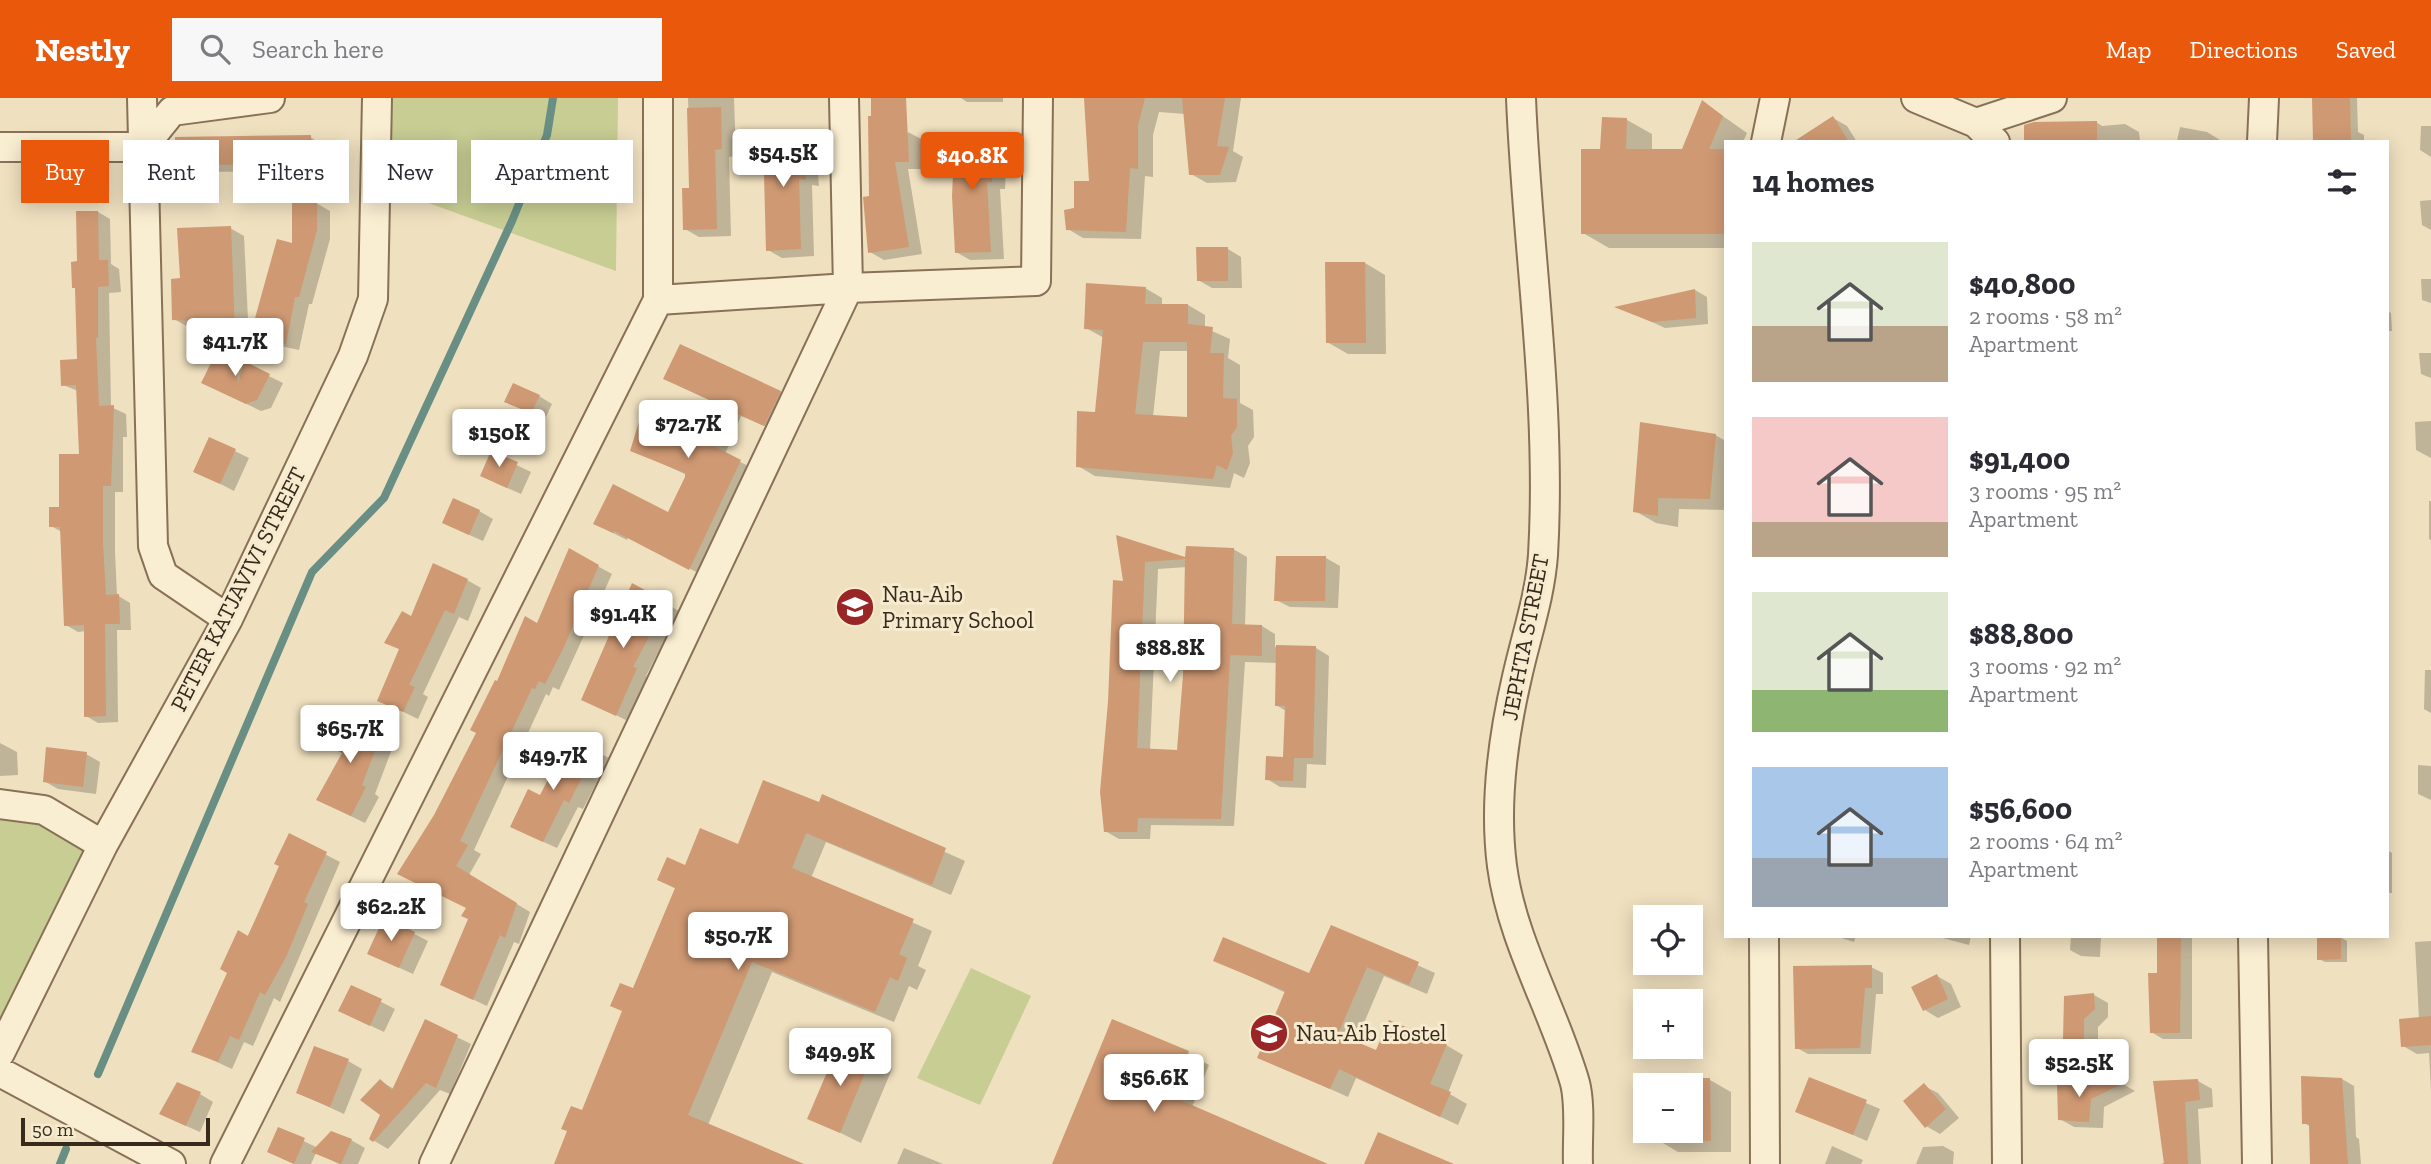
<!DOCTYPE html>
<meta charset="utf-8">
<style>
:root{--surface:#fff;--page:#f7f7f7;--text:#2b2b33;--muted:#7c7c81;--accent:#ea580c}
body{margin:0;font-family:"Zilla Slab",serif;background:var(--page);color:var(--text);height:100vh;display:flex;flex-direction:column;font-size:26px;white-space:nowrap}
*{box-sizing:border-box;margin:0}
p{font-size:23px;color:var(--muted)}
.icon{flex:none;width:38px;height:38px;fill:none;stroke:currentColor;stroke-width:2;stroke-linecap:round;stroke-linejoin:round}
.map{position:relative;flex:1;overflow:hidden}
.side{position:absolute;left:1724px;top:42px;width:665px;height:798px;display:flex;flex-direction:column;background:var(--surface);border-radius:0px;box-shadow:0 4px 18px #0003}
.side>*{flex:none}
.hud{position:absolute;left:21px;top:42px;width:665px;height:63px;display:flex;gap:14px}
.fabs{position:absolute;left:1633px;top:807px;display:grid;gap:14px}
.fabs a{display:grid;place-items:center;width:70px;height:70px;border-radius:0px;background:var(--surface);box-shadow:0 4px 18px #0003;font-size:35px}
.scale{position:absolute;left:21px;bottom:18px;width:189px;box-sizing:border-box;padding-left:7px;border:4px solid #37291c;border-top:0;font-size:19px;line-height:24px;white-space:nowrap;color:#37291c;-webkit-text-stroke:5px #f6ebcf;paint-order:stroke}
.price{position:absolute;translate:-50% -60px;padding:0 16px;border-radius:7px;background:#fff;color:#222;font-size:23px;line-height:46px;filter:drop-shadow(0 2px 4px #0008)}
.price::after{content:'';position:absolute;left:50%;top:42px;width:21px;height:16px;margin-left:-10px;background:inherit;clip-path:polygon(0 0,100% 0,50% 100%)}
.price.active{background:var(--accent);color:#fff}
ul{padding:0;list-style:none}
li{display:flex;align-items:center;gap:21px;height:175px;padding:0 28px}
li span{display:grid;place-items:center;flex:none;width:196px;height:140px;border-radius:0px;color:#555}
li>.icon{margin-inline-start:auto}
span .icon{width:84px;height:84px;fill:#fffc;stroke-width:1}
li b{font-size:30px}
h2{display:flex;justify-content:space-between;align-items:center;height:84px;padding:0 28px;font-size:30px}
.tag{padding:0 24px;border-radius:0px;background:var(--surface);box-shadow:0 4px 18px #0003;font-size:24px;line-height:63px}
.tag.active{background:var(--accent);color:#fff}
header{display:flex;align-items:center;gap:42px;box-sizing:border-box;height:98px;padding:0 35px;background:var(--accent);color:#fff}
header strong{font-size:33px}
nav{display:flex;gap:38px;margin-inline-start:auto;font-size:24px}
.search{width:490px;height:63px;background:var(--page);display:flex;align-items:center;gap:18px;box-sizing:border-box;padding:0 24px;border-radius:0px;color:var(--muted);font-size:26px}
.map>svg:first-child{display:block}
</style>
<header>
<strong>Nestly</strong>
<div class="search"><svg class="icon" aria-label="search" viewBox="0 0 24 24"><circle cx="10" cy="10" r="6"/><path d="M15 15l6 6"/></svg>Search here</div>
<nav><a>Map</a><a>Directions</a><a>Saved</a></nav>
</header>
<div class="map">
<svg width="2431" height="1066" viewBox="0 0 2431 1066">
<rect width="100%" height="100%" fill="#efe0bf"/>
<!-- green -->
<path fill="#c7cd93" d="M377,0H618L616,173L376,86Z
M0,706L103,747L0,955Z
M971,870L1031,898L980,1007L917,980Z"/>
<!-- shadow -->
<path fill="#0003" fill-rule="evenodd" d="M688,0H734L736,58L729,59L731,138L699,139L685,131L691,91Z
M961,0H1003V4H967Z
M1086,0H1241L1233,53L1243,59L1236,84L1207,85L1191,76L1185,16L1159,14L1153,37V79L1145,78L1141,141L1083,140L1068,131L1091,85Z
M2313,0H2357L2358,34L2364,37V44H2313Z
M1703,4L1747,35L1743,44H1726V150H1609L1583,135L1602,53L1627,22L1652,36V53H1683Z
M1833,20L1847,28L1857,44H1806Z
M2096,24L2102,28L2125,26L2139,34L2140,43H2177L2180,29L2207,34L2220,42V44H2026Z
M2421,28H2431V59L2420,52Z
M802,34L815,42L819,88L812,87L814,158L782,160L768,152L766,77L762,75Z
M908,34L921,41L922,71H908L922,156L884,162L870,154L871,99Z
M956,36L993,38L1007,46L1005,91H1000L1004,161L970,162L956,154Z
M310,39L324,47L325,73L191,74L177,66Z
M2431,102V132L2422,127L2420,103Z
M316,105L330,113V141L312,206H309L299,252L266,245L252,237Z
M98,114L110,121L111,166L119,171L121,194L109,195L111,309L126,316L127,339H123V394H115V454L117,497L130,505L131,532H117L118,624L98,625L86,618V533L78,534L66,527L62,434L51,428L81,358L78,293L63,287L79,262L78,165Z
M230,130L244,138L249,242L232,238L219,230L188,229L174,221L182,182Z
M1228,151L1241,159L1242,190H1212L1198,182Z
M1365,165L1385,177L1386,256H1348L1327,244Z
M2421,181H2431V205L2422,202Z
M1145,190L1162,200V208L1188,207L1205,217V230L1230,241L1228,260L1240,267V305L1253,312L1254,339L1248,348L1250,365L1244,380L1234,375L1230,390L1095,378L1078,368L1096,316L1104,240L1086,230ZM1160,253H1189L1188,320L1153,319Z
M1695,192L1707,199L1708,226L1665,230L1619,209Z
M2387,213L2391,215L2392,233H2387Z
M2419,255H2431V280L2421,276Z
M236,262L283,285L271,310L261,313L217,292Z
M679,288L780,294L794,302L779,334L741,318L725,356L754,371L704,478L628,439L627,442L609,433L669,417L687,377L632,352L695,340L711,303Z
M539,298L552,306L545,321L506,303Z
M2431,323V360L2416,352L2415,324Z
M1715,337L1726,343V412L1679,411L1678,429L1656,425L1635,413Z
M210,341L249,360L234,393L207,379Z
M492,355L531,374L521,396L496,385Z
M2429,403H2431V442L2429,441Z
M479,413L493,421L483,443L458,432Z
M1118,440L1187,462L1233,451L1247,459L1245,528H1262L1275,536V549L1316,550L1329,558L1326,667L1307,666L1306,690L1280,689L1267,681L1285,660L1286,613L1276,607L1277,565L1245,564L1234,728L1151,727L1150,741H1119L1105,733L1125,485ZM1187,469L1185,577L1179,654L1150,652L1158,471Z
M570,453L612,476L559,592L553,589L549,598L546,596L474,752L481,756L469,777L530,814L519,846L514,844L487,908L442,887L470,821L436,718L478,634L498,586L538,528Z
M1326,460L1340,468L1338,510L1290,509L1276,502Z
M467,482L481,490L468,523L459,519L423,596L428,599L418,621L379,602L401,552L387,544L412,521Z
M633,487L679,513L646,578L649,580L630,624L583,601Z
M2425,572H2431V615L2424,611Z
M347,616L395,643L375,696L379,699L365,725L332,709L344,655Z
M0,645L17,654L18,677L0,678Z
M595,653L609,660L583,711L578,709L557,750L526,736L541,699Z
M86,656L100,664L96,696L58,691L44,683Z
M2418,667L2431,668V702L2418,696Z
M823,699L965,763L951,797L826,744L811,780L932,833L918,868L926,872L917,892L909,888L894,924L772,874L708,1027L801,1066H556L583,1015L676,791L660,782L739,748L820,706Z
M290,738L340,764L280,904L274,900L253,948L244,944L232,971L193,953L281,768Z
M2387,752L2392,755V795H2387Z
M385,821L428,843L413,876L369,856Z
M1332,829L1435,875L1427,896L1384,878L1355,946L1377,955L1446,947L1463,957L1448,995L1467,1006L1458,1027L1356,980L1348,999L1259,959L1286,895L1215,862L1310,877Z
M1835,838H1856L1854,844Z
M1935,838H1971L1969,847Z
M2071,838H2107L2101,839L2100,859L2081,858L2070,852Z
M2159,838H2192V941H2163L2151,934L2158,877Z
M2340,839L2347,843V864H2325L2319,861Z
M2431,843V993L2429,955L2417,956L2403,948L2419,921L2415,844Z
M1871,869L1883,875V896H1876L1871,956H1808L1797,950Z
M1937,878L1951,886L1961,909L1938,920L1925,912Z
M352,889L395,911L384,934L354,920Z
M2094,897L2108,905V919L2098,929V948L2079,949L2065,941Z
M426,924L471,946L450,996L440,992L388,1051L371,1041L382,1016L380,983L394,991Z
M1188,955L1209,967L1192,1009L1324,1066H1053Z
M871,959L892,971L861,1045L810,1020Z
M348,963L362,971L344,1016L298,995Z
M1810,981L1880,1011L1867,1043L1797,1013Z
M2342,981L2354,988L2356,1039L2359,1041L2361,1066H2311V1029L2304,1025Z
M1657,982H1710L1731,994V1054H1678L1658,1042L1657,1032H1690V987H1657Z
M2198,983L2212,991L2213,1009L2198,1011L2201,1066H2161L2165,1064L2155,985Z
M2058,985L2123,986L2135,993L2104,1009L2103,1030L2074,1029L2060,1021Z
M1924,988L1938,995L1959,1020L1940,1036L1926,1028Z
M200,996L213,1004L200,1034L175,1023Z
M279,1031L318,1050L351,1042L365,1050L358,1066H339L316,1055L311,1066H295L283,1061Z
M1832,1048L1863,1062L1861,1066H1825Z
M1943,1048L1954,1054L1953,1066H1916L1923,1049Z
M904,1050L943,1066H897Z"/>
<g fill="none" stroke-linecap="round" stroke-linejoin="round">
<!-- stream -->
<path stroke="#698f85" stroke-width="8" d="M98,976L312,474L384,400L512,123L547,37L553,0
M60,1066L66,1051"/>
</g>
<!-- building -->
<path fill="#cf9973" fill-rule="evenodd" d="M871,0H906L909,64H895L909,149L868,155L863,99L869,98L868,18H871Z
M1084,0H1145L1138,27V71L1130,70L1126,134L1066,132L1064,112L1074,110V83H1089Z
M1182,0H1225L1217,48L1229,49L1220,77H1189Z
M2312,0H2350L2351,44H2313Z
M1702,2L1723,18L1709,51H1726V136H1581V51H1600L1602,19L1627,20L1626,51H1682Z
M721,9L722,51L715,52L717,131L683,132L682,90H689L687,10Z
M1833,18L1849,44H1793Z
M2097,23V44H2024V27L2034,24Z
M802,32L806,82L799,81L801,151L766,153L764,76H760L763,37Z
M955,34L993,36L992,84H987L991,154L955,155L952,98Z
M311,37L312,66L175,67V39Z
M292,103H317V132L299,199H295L286,246L250,238L277,141L292,145Z
M76,113H98L99,162H108L109,188L98,189V240H96L99,308L114,307L111,388H103V446L106,497L119,496L120,526H105L106,618L84,619V527L64,528L60,429H49V409H59V356H79L76,287L61,288L60,262L77,261L75,190H72L71,164L77,163Z
M231,128L235,235L216,231V224L172,222L171,181L180,180L177,130Z
M1196,149H1228V183H1197Z
M1325,164H1365L1366,245H1326Z
M1086,185L1146,189L1145,206H1188V226L1213,229L1210,255H1224L1223,300L1237,301V329L1231,338L1233,355L1227,372L1217,367L1213,381L1076,369L1077,313L1095,314L1103,232L1084,231ZM1143,244H1187V319L1135,316Z
M1695,191L1696,220L1652,224L1614,209Z
M680,246L781,293L764,328L727,311L712,347L741,362L689,472L614,433L613,435L593,426L613,386L668,414L685,379V375L630,353L641,317L694,338L710,302L663,281Z
M218,251L236,260L238,286L244,263L270,276L257,302L246,306L201,285Z
M513,285L540,297L531,315L504,304Z
M1640,324L1716,336L1710,401L1658,400V418L1633,414Z
M209,339L236,351L220,386L193,374Z
M491,353L518,364L507,390L480,378Z
M453,400L480,412L469,437L442,425Z
M1116,437L1185,459L1186,448L1234,450L1232,526L1262,527V558L1231,557L1230,560L1221,721L1138,720L1137,734H1104L1100,694L1108,604L1113,482L1123,483ZM1185,461L1183,577L1177,652L1137,650L1145,464Z
M569,450L599,467L563,551L545,586L539,583L535,591L532,590L460,743L468,747L456,768L517,805L505,840L500,837L473,902L440,887L468,821L461,818L466,810L397,776L434,717L476,635L470,632L495,582L497,583L525,518L537,525Z
M1276,458H1326L1325,503H1274Z
M433,465L468,481L454,516L445,512L409,587L415,589L403,614L377,603L399,551L384,545L402,513L411,518Z
M632,485L667,504L633,569L637,570L616,618L581,602Z
M1276,547L1316,548L1313,660H1294L1293,683L1265,682L1266,658L1283,659L1285,608H1275Z
M346,614L382,634L362,687L366,689L351,718L316,702L342,655L332,650Z
M568,643L596,651L569,705L564,702L543,744L510,729L528,691L540,697Z
M46,649L87,654L83,689L43,684Z
M763,682L819,704L822,696L946,750L932,787L806,735L792,770L914,821L899,856L907,860L898,883L890,879L875,914L752,864L688,1017L804,1066H554L567,1033L561,1031L571,1008L582,1012L622,913L610,908L620,885L633,890L675,790L657,782L667,759L685,767L700,730L738,746Z
M289,735L327,754L304,804L308,806L286,859L265,897L260,894L239,942L230,938L218,964L191,954L227,875L220,871L238,832L248,838L279,768L274,766Z
M384,819L415,834L399,870L367,856Z
M1331,827L1419,864L1409,887L1367,869L1338,936L1376,952L1389,922L1447,946L1430,986L1451,994L1440,1019L1339,971L1330,991L1257,960L1285,893L1213,863L1223,839L1309,875Z
M2157,838H2181L2180,935H2150L2148,875H2157Z
M2317,838H2341V861L2317,862Z
M1872,867V890H1865L1860,950L1795,951L1793,868Z
M1937,876L1948,901L1923,913L1911,889Z
M351,887L382,901L370,928L338,913Z
M2094,895L2095,911L2084,921V941L2063,942L2064,898Z
M2431,918V947L2401,949L2399,921Z
M425,921L458,937L436,990L426,985L373,1044L369,1041L380,1017L360,1002L380,981L392,992Z
M1112,921L1189,953L1171,998L1328,1066H1052Z
M840,944L872,958L840,1035L807,1021Z
M314,948L349,961L330,1009L296,995Z
M2301,978L2342,980L2348,1066H2310L2309,1026H2302Z
M1809,979L1867,1002L1853,1037L1795,1014Z
M1690,980H1710L1711,1043H1690Z
M2198,981L2200,1002L2185,1004L2188,1066H2164L2153,983Z
M177,984L201,994L186,1028L159,1016Z
M2057,984L2124,985L2091,1001L2089,1024L2058,1022Z
M1924,985L1946,1011L1925,1030L1903,1003Z
M278,1029L305,1040L294,1066L267,1054Z
M331,1033L352,1041L341,1066L311,1054Z
M1378,1034L1454,1066H1364Z"/>
<g fill="none" stroke-linecap="round" stroke-linejoin="round">
<!-- minor casing -->
<g stroke="#887157" stroke-width="32">
<path id="minor" d="M142,0L153,448L163,477L228,521
M1521,0C1527,152 1552,304 1543,457C1540,499 1526,538 1517,579C1503,639 1494,706 1502,768C1512,844 1554,912 1575,985C1581,1009 1577,1041 1578,1066
M1916,0L1976,25L1995,44
M1976,25L2052,0
M1766,44L1775,0
M2262,44L2264,0
M0,49H143L172,13L270,0
M658,202L848,190L1036,183L1038,0
M0,706L44,712L103,747
M1764,838L1765,1066
M2005,838L2007,1066
M2253,838L2257,1066
M0,955L103,747L228,521L353,258L373,201L377,0
M0,974L171,1066
M225,1066L658,202V0
M434,1066L848,190L844,0"/>
</g>
<!-- minor -->
<use href="#minor" stroke="#faeed2" stroke-width="28"/>
</g>
<!-- icons -->
<defs>
<g id="school-disc" transform="scale(2.0125)"><circle r="9.5" fill="#992526" stroke="#f6ebcf"/><path d="M0-5L7-2L0 1L-7-2ZM-4 1L0 2.5L4 1V4Q0 6-4 4Z" fill="#fff"/></g>
</defs>
<g fill-rule="evenodd">
<use href="#school-disc" x="855" y="509"/>
<use href="#school-disc" x="1269" y="935"/>
</g>
<g text-anchor="middle" dominant-baseline="central" stroke-width="6" stroke-linejoin="round" paint-order="stroke">
<!-- street labels -->
<g font-size="23" fill="#37291c" stroke="#f6ebcf">
<text transform="translate(238 491) rotate(-63)">PETER KATJAVIVI STREET</text>
<text transform="translate(1525 539) rotate(-79)">JEPHTA STREET</text>
</g>
<!-- poi labels -->
<g font-size="23" fill="#37291c" stroke="#f6ebcf" text-anchor="start">
<text x="882" y="496">Nau-Aib<tspan x="882" dy="26">Primary School</tspan></text>
<text x="1296" y="935">Nau-Aib Hostel</text>
</g>
</g>
</svg>
<div class="fabs">
<a><svg class="icon" aria-label="locate" viewBox="0 0 24 24"><circle cx="12" cy="12" r="6"/><path d="M12 2v4M12 18v4M2 12h4M18 12h4"/></svg></a>
<a>+</a>
<a>−</a>
</div>
<div class="scale">50 m</div>
<b class="price" style="left:783px;top:91px">$54.5K</b>
<b class="price active" style="left:972px;top:94px">$40.8K</b>
<b class="price" style="left:235px;top:280px">$41.7K</b>
<b class="price" style="left:688px;top:362px">$72.7K</b>
<b class="price" style="left:499px;top:371px">$150K</b>
<b class="price" style="left:623px;top:552px">$91.4K</b>
<b class="price" style="left:1170px;top:586px">$88.8K</b>
<b class="price" style="left:350px;top:667px">$65.7K</b>
<b class="price" style="left:553px;top:694px">$49.7K</b>
<b class="price" style="left:391px;top:845px">$62.2K</b>
<b class="price" style="left:738px;top:874px">$50.7K</b>
<b class="price" style="left:840px;top:990px">$49.9K</b>
<b class="price" style="left:2079px;top:1001px">$52.5K</b>
<b class="price" style="left:1154px;top:1016px">$56.6K</b>
<div class="hud">
<a class="tag active">Buy</a>
<a class="tag">Rent</a>
<a class="tag">Filters</a>
<a class="tag">New</a>
<a class="tag">Apartment</a>
</div>
<section class="side">
<h2>14 homes<svg class="icon" aria-label="filters" viewBox="0 0 24 24"><path d="M4 7h16M4 17h16"/><circle cx="9" cy="7" r="2"/><circle cx="15" cy="17" r="2"/></svg></h2>
<ul>
<li><span style="background:linear-gradient(#dfe7d0 60%,#b9a48a 0)"><svg class="icon" aria-label="home" viewBox="0 0 24 24"><path d="M3 11l9-7 9 7M6 9v11h12V9"/></svg></span><div><b>$40,800</b><p>2 rooms · 58 m²</p><p>Apartment</p></div></li>
<li><span style="background:linear-gradient(#f6c9c9 75%,#b9a48a 0)"><svg class="icon" aria-label="home" viewBox="0 0 24 24"><path d="M3 11l9-7 9 7M6 9v11h12V9"/></svg></span><div><b>$91,400</b><p>3 rooms · 95 m²</p><p>Apartment</p></div></li>
<li><span style="background:linear-gradient(#dfe7d0 70%,#8fb573 0)"><svg class="icon" aria-label="home" viewBox="0 0 24 24"><path d="M3 11l9-7 9 7M6 9v11h12V9"/></svg></span><div><b>$88,800</b><p>3 rooms · 92 m²</p><p>Apartment</p></div></li>
<li><span style="background:linear-gradient(#a9c7e8 65%,#9aa5b1 0)"><svg class="icon" aria-label="home" viewBox="0 0 24 24"><path d="M3 11l9-7 9 7M6 9v11h12V9"/></svg></span><div><b>$56,600</b><p>2 rooms · 64 m²</p><p>Apartment</p></div></li>
</ul>
</section>
</div>
